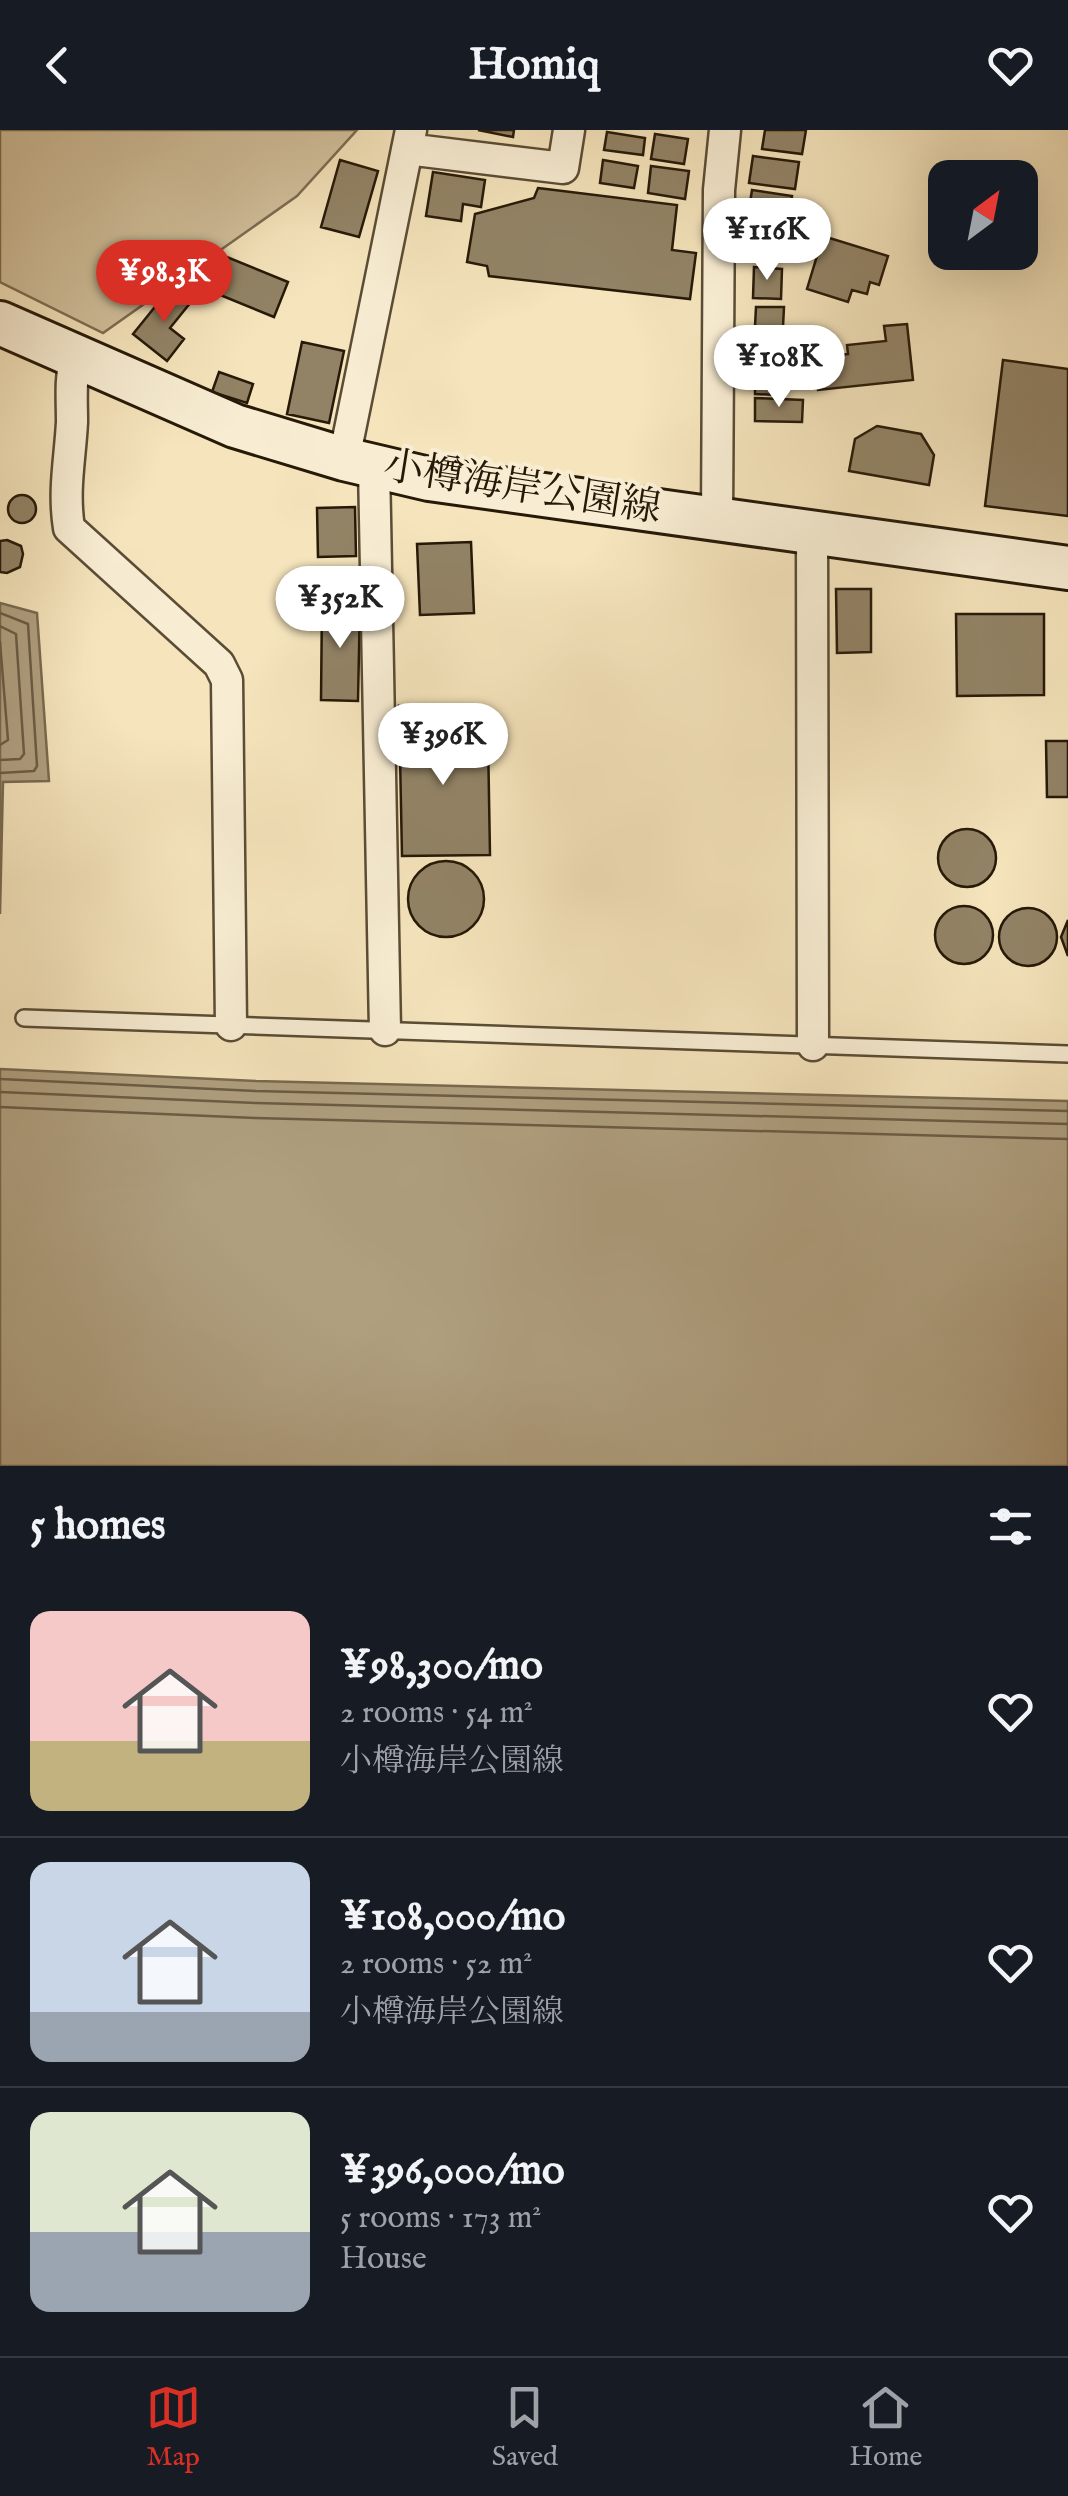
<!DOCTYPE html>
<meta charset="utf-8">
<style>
:root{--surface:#171b24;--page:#20242c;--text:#f1f3f6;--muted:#9ea1a6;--line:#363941;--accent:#d93025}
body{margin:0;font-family:"IM FELL English","Noto Serif JP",serif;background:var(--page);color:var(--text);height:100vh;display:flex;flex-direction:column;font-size:38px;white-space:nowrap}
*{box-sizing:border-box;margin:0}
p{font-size:32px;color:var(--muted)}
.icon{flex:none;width:55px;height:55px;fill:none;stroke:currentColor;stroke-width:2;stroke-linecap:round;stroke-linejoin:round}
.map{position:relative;height:1336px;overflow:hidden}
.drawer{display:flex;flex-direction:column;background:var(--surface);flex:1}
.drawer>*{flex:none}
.needle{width:65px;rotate:32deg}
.tools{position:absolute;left:928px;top:30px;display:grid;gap:20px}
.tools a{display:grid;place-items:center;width:110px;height:110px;border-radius:20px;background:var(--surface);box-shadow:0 10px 40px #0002;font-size:50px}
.price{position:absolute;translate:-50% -85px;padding:0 22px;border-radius:35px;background:#fff;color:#222;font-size:32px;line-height:65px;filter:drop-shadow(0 2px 5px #0008)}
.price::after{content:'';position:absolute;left:50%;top:60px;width:30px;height:22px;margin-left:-15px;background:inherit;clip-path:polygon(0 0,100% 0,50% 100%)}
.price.selected{background:var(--accent);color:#fff}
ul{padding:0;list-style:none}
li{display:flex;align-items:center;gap:30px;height:250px;padding:0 30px}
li+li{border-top:2px solid var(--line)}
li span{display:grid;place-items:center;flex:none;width:280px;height:200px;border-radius:20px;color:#555}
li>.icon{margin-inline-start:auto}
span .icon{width:120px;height:120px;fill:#fffc;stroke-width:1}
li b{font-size:42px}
h2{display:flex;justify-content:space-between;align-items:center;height:120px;padding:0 30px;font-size:42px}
header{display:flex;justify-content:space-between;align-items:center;height:130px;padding:0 30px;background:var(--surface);font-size:45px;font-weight:800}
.menu{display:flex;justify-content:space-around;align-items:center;height:140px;border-top:2px solid var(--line);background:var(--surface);font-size:28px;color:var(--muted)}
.menu a{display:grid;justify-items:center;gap:5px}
.menu .selected{color:var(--accent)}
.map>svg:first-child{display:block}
</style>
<header><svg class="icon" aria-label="back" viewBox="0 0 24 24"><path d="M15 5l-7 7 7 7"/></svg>Homiq<svg class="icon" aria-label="heart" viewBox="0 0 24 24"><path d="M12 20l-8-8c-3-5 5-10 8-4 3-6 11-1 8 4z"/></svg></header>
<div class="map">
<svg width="1068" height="1336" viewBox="0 0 1068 1336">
<rect width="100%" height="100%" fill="#f5e4bc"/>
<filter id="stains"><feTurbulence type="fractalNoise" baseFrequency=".002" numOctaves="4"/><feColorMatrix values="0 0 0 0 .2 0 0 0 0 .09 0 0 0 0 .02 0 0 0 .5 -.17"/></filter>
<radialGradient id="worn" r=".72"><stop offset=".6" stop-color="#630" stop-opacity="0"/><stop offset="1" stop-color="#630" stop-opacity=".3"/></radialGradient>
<!-- green -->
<path fill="#d2c19d" stroke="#7c6d52" stroke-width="2.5" d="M0,0H357L297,66L103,203L0,152Z"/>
<!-- water -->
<path fill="#af9f7f" stroke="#78694f" stroke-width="2.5" d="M0,473L37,483L49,651L3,652L0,784Z
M0,939L256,951L1068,971V1336H0Z"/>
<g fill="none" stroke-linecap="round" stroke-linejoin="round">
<!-- shore -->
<path stroke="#6a5c44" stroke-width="2.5" d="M0,483L28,494L37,636L34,641L0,643
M0,496L16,504L24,624L20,629L0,630
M0,512L8,610L0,615
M0,949L256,961L1068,981
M0,962L256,973L1068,994
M0,977L255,988L1068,1009"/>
</g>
<!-- building -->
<path fill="#928366" stroke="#261908" stroke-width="2.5" d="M478,0H514L513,7Z
M765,0H806L802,24L762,19Z
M607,2L645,8L643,25L604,20Z
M655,4L688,9L684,34L651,29Z
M753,26L799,32L795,59L749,53Z
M340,30L378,41L359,107L321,97Z
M603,30L638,36L634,58L600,53Z
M651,36L689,41L685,69L648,63Z
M433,42L485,50L481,77L463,74L461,91L426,86Z
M538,58L677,75L672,120L696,123L690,169L489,146L487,136L467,132L475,84L534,68Z
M752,60L792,66L789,85L749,79Z
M749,95L781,100L777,125L745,120Z
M823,106L888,126L879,155L870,152L867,164L852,160L848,172L807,159Z
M222,125L288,152L274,187L208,160Z
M754,137L782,139L781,169L753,168Z
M171,157L191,172L170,198L184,209L167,231L133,204Z
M756,177H784L783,197L755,196Z
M907,194L913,250L818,260L814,227L848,224L847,215L886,211L884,196Z
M763,200L784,201V232H763Z
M302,212L344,221L329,293L287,284Z
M1003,230L1068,239V386L985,376Z
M755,241H778L777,265L755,264Z
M219,242L253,254L247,273L212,262Z
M755,268L803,270L802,292L755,291Z
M877,296L921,304L934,325L929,355L849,341L855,309Z
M8 379a14 14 0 1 1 28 0a14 14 0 1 1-28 0Z
M355,377L356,426L318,427L317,378Z
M7,410L21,416L23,424L20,437L7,443L0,442V411Z
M471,412L474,483L420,485L417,414Z
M836,459H871V522L837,523Z
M322,471L360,472L358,571L321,570Z
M956,484H1044V565L957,566Z
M399,576L488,608L490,725L402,726Z
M1046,611H1068V667H1047Z
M938 728a29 29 0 1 1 58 0a29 29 0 1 1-58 0Z
M408 769a38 38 0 1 1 76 0a38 38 0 1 1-76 0Z
M935 805a29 29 0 1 1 58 0a29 29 0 1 1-58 0Z
M999 807a29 29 0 1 1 58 0a29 29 0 1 1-58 0Z
M1068,790V826L1061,807Z"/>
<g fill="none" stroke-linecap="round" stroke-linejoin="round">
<!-- lane casing -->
<g stroke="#5a4c35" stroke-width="20">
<path id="lane" d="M24,888L1068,924"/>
</g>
<!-- street casing -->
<g stroke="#5a4c35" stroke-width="35">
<path id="street" d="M407,19L563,38L569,0
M75,228C70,250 72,270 72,292C70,330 63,360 69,398L219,534L227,550L231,895
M344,329L411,0
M374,336L385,900
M717,389L719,60L725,0
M812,404L813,915"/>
</g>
<!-- secondary casing -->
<g stroke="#261908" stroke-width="48">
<path id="secondary" d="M0,193L235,296L344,329L429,349L1068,438"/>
</g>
<!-- lane -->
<use href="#lane" stroke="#f8edd3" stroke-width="15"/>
<!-- street -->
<use href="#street" stroke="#f8edd3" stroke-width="30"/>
<!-- secondary -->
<use href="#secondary" stroke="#f8edd3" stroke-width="42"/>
</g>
<g text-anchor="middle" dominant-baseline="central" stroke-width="8" stroke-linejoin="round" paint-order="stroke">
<!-- street labels -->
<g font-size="40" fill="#261908" stroke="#f8edd3">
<text transform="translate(522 359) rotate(9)">小樽海岸公園線</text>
</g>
</g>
<rect width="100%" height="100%" filter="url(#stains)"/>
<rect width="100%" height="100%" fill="url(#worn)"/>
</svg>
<div class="tools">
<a><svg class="needle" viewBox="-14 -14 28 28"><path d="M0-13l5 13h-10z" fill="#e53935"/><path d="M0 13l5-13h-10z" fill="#9ea1a6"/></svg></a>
</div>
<b class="price" style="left:767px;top:153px">¥116K</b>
<b class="price selected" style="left:164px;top:195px">¥98.3K</b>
<b class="price" style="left:779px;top:280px">¥108K</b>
<b class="price" style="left:340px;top:521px">¥352K</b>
<b class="price" style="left:443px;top:658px">¥396K</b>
</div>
<section class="drawer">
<h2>5 homes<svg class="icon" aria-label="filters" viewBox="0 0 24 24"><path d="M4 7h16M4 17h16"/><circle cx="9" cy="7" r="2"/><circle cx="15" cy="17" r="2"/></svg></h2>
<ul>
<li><span style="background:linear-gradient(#f6c9c9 65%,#c2b280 0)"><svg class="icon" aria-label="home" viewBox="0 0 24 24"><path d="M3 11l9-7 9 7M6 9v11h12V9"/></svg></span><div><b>¥98,300/mo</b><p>2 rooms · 54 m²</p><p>小樽海岸公園線</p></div><svg class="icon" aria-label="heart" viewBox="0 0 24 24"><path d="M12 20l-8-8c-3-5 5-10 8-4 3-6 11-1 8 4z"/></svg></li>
<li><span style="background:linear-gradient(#c9d6e8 75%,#9aa5b1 0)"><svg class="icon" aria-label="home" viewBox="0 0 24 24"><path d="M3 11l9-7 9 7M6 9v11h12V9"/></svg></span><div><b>¥108,000/mo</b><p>2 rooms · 52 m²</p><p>小樽海岸公園線</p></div><svg class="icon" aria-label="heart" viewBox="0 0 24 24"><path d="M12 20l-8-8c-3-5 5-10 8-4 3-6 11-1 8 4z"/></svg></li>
<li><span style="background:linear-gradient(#dfe7d0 60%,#9aa5b1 0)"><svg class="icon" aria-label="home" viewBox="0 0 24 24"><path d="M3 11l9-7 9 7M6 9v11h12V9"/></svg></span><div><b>¥396,000/mo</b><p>5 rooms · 173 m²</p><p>House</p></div><svg class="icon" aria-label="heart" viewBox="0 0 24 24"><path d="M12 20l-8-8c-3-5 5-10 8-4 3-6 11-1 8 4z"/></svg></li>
</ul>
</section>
<nav class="menu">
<a class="selected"><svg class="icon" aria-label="map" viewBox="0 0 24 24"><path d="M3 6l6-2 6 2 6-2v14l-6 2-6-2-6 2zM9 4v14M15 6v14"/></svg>Map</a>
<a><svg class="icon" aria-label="saved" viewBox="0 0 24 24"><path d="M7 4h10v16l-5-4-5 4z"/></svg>Saved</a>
<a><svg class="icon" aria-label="home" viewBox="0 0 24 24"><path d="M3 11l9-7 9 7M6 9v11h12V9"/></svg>Home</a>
</nav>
